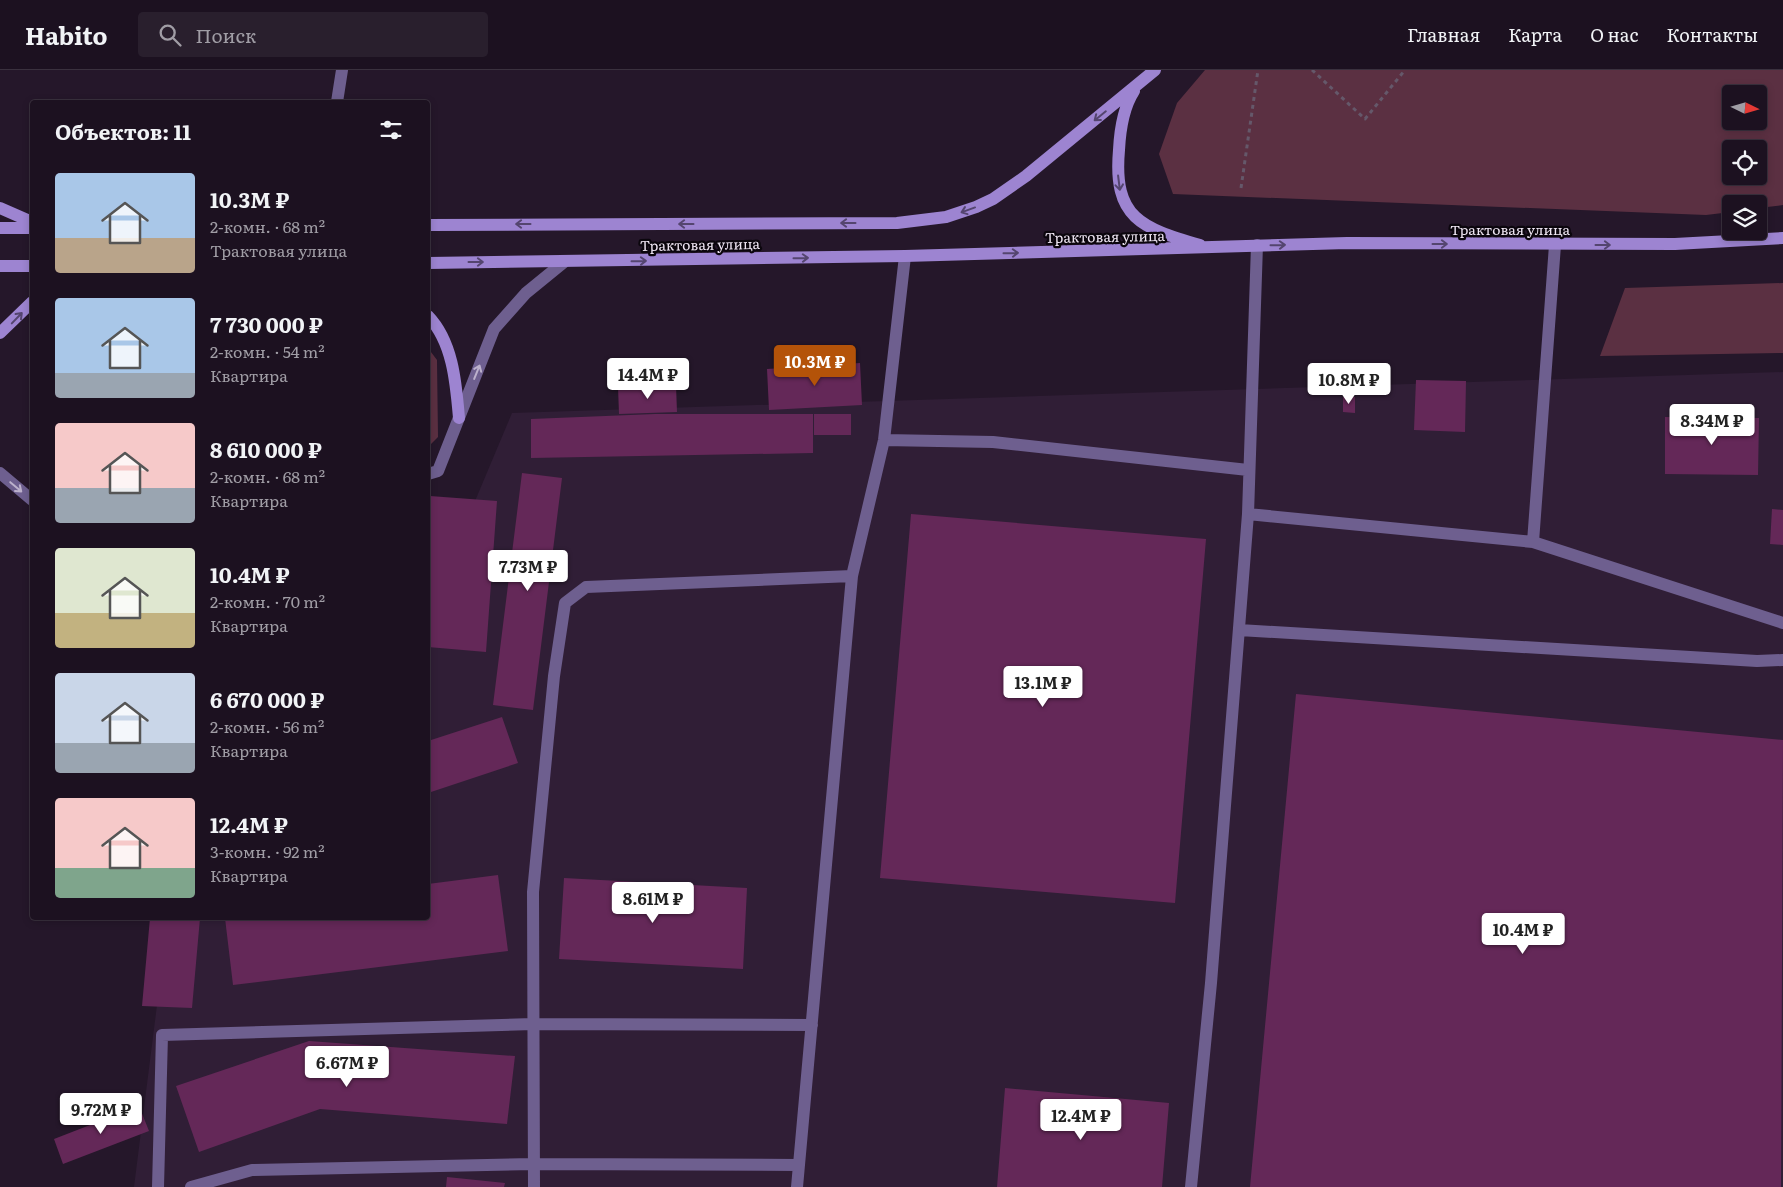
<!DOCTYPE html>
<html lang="ru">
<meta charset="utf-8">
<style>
:root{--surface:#1c1120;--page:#291f2d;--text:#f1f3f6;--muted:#a09da5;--line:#3a313e;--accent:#b45309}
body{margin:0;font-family:Literata,serif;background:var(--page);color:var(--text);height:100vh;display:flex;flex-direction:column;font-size:19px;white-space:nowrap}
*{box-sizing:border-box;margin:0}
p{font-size:16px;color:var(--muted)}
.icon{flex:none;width:28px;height:28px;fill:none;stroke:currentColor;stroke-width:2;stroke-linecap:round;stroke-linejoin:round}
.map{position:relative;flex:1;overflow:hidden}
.panel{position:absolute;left:30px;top:30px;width:400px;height:820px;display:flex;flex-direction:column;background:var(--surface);border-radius:5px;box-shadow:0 2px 8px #0003,0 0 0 1px var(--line)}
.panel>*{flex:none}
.needle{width:32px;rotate:95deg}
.tools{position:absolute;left:1722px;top:15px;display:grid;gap:10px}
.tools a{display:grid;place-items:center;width:45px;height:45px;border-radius:5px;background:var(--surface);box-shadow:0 2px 8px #0003,0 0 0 1px var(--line);font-size:25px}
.price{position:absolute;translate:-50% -42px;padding:0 11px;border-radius:5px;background:#fff;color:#222;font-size:16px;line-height:32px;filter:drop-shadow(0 1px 2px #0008)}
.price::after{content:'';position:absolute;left:50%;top:30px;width:15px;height:11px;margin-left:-8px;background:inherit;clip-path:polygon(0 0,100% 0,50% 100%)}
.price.active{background:var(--accent);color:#fff}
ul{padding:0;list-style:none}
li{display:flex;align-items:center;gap:15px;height:125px;padding:0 25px}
li span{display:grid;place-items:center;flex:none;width:140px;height:100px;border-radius:5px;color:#555}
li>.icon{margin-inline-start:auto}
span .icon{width:60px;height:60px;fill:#fffc;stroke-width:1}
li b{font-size:21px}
h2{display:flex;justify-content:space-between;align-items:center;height:60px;padding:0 25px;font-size:21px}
header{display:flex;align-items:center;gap:30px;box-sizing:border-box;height:70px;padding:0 25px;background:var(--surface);border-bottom:1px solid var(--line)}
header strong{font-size:24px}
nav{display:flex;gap:28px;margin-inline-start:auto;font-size:18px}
.search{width:350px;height:45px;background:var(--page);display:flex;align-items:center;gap:12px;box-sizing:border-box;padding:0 18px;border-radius:5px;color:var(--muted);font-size:19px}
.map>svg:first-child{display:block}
</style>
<header>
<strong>Habito</strong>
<div class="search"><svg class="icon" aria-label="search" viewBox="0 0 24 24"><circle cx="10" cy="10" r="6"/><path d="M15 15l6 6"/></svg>Поиск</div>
<nav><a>Главная</a><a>Карта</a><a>О нас</a><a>Контакты</a></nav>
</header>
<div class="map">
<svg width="1783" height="1117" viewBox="0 0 1783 1117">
<rect width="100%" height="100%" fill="#25172a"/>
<!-- built -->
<path fill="#301e36" d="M1783,302V1117H134L168,848H428V543L512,343Z"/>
<!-- green -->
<path fill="#5b3042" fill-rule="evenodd" d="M1205,0H1783V135L1759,138V134H1731V142L1706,145L1173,124L1159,84L1177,33ZM1731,24H1759V51H1731ZM1731,79H1759V106H1731Z
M1783,213V283L1600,286L1625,218Z
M428,278L437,290L438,367L428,377Z"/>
<!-- building -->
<path fill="#642858" d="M860,293L862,335L769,340L767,299Z
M1416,310L1466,311L1465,362L1414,360Z
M676,315L677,342L619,344L618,317Z
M1343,327H1355V343L1343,342Z
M655,344H813V383L531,388V349Z
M814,344H851V365H814Z
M1665,347L1759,348L1758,405L1665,404Z
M522,403L562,408L533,640L493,635Z
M430,426L497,431L486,582L428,577V454Z
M1772,439L1783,440V475L1770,474Z
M911,444L1206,469L1175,833L880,808Z
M1296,624L1783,670L1781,1117H1250Z
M502,647L518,693L428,723V671Z
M498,805L508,881L233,915L225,848H428V814Z
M564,808L747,818L743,899L559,889Z
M150,848H200L192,938L142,936Z
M309,971L515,986L507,1054L320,1039L199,1082L176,1016Z
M1005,1018L1169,1033L1162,1117H997Z
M139,1036L149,1061L63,1094L54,1069Z
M447,1107L505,1113L504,1117H446Z"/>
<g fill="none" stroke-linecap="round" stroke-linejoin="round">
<!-- path -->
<path stroke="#65586a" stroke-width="3" stroke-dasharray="4 4" stroke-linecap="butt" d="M1312,0L1365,49L1405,0
M1241,118L1258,0"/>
<!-- service -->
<path stroke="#6e5f8f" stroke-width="12" d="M884,370L993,372L1248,400
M0,403L32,430
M428,404L438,401L494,259L526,223L564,192
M1248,444L1533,472L1783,553
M1533,472L1555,175
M1239,560L1757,591L1783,590
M158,1117L162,965L533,954L812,955
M191,1117L252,1100L533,1094L799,1095
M534,1117L533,822L554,606L565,533L586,517L852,506
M797,1117L852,506L884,370L905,186
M1191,1117L1211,913L1248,444L1257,175"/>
<!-- minor -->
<path stroke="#6e5f8f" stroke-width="12" d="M337,32L342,0"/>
<!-- secondary -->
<path stroke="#9d84d1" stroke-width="12" d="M1134,21C1123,38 1120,60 1119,80C1113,148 1141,158 1200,175
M0,138L32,152
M428,155L897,153L946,147L976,137L993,129L1026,106L1155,0
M0,158H32
M428,193L905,186L1347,173L1675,174L1783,168
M0,196H32
M428,246C453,272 456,313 459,348
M0,263L32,232"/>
</g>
<!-- one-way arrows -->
<defs><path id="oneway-shaft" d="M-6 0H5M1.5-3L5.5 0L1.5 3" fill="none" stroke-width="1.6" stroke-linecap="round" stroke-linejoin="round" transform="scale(1.25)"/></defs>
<g stroke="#54456f">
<use href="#oneway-shaft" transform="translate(1100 46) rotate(141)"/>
<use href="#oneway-shaft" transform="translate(1119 113) rotate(83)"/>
<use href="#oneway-shaft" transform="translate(968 140) rotate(160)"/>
<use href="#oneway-shaft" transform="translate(848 153) rotate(180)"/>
<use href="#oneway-shaft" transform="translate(523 154) rotate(180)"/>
<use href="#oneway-shaft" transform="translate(686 154) rotate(180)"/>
<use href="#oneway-shaft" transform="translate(1440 174)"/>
<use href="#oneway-shaft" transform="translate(1278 175) rotate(-1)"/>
<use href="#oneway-shaft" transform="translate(1603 175)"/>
<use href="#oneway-shaft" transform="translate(1011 183) rotate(-1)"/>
<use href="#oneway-shaft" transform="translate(801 188) rotate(-1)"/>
<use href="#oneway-shaft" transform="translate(639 191) rotate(-1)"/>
<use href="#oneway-shaft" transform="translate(476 192)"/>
<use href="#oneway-shaft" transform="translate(17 248) rotate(-46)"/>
</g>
<g stroke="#bcb1cc">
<use href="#oneway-shaft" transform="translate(477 302) rotate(-68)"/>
<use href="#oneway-shaft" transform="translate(16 417) rotate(40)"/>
</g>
<g text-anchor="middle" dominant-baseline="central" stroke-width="4.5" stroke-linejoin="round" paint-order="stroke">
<!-- street labels -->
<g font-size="14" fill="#f0e7f4" stroke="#0b060d">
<text x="1510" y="159">Трактовая улица</text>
<text transform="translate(1105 166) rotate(-1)">Трактовая улица</text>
<text transform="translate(700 174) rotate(-1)">Трактовая улица</text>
</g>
</g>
</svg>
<div class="tools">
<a><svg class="needle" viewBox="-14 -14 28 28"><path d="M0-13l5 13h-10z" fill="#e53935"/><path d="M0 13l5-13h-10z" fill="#a09da5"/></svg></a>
<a><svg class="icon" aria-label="locate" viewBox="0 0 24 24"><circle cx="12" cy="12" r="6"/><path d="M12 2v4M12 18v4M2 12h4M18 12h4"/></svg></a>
<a><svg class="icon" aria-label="layers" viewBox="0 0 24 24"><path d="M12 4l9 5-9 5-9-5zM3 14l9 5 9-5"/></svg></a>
</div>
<b class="price active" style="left:815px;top:317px">10.3M ₽</b>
<b class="price" style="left:648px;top:330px">14.4M ₽</b>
<b class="price" style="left:1349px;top:335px">10.8M ₽</b>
<b class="price" style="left:1712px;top:376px">8.34M ₽</b>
<b class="price" style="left:528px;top:522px">7.73M ₽</b>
<b class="price" style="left:1043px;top:638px">13.1M ₽</b>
<b class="price" style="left:653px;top:854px">8.61M ₽</b>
<b class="price" style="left:1523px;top:885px">10.4M ₽</b>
<b class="price" style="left:347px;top:1018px">6.67M ₽</b>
<b class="price" style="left:101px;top:1065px">9.72M ₽</b>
<b class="price" style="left:1081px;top:1071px">12.4M ₽</b>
<section class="panel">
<h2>Объектов: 11<svg class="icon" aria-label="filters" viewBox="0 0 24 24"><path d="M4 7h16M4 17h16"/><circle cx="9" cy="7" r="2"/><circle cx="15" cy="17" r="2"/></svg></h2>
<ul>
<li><span style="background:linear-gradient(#a9c7e8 65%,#b9a48a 0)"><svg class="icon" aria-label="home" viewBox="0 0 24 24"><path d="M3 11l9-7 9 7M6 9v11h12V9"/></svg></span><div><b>10.3M ₽</b><p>2-комн. · 68 m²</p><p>Трактовая улица</p></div></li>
<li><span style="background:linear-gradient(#a9c7e8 75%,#9aa5b1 0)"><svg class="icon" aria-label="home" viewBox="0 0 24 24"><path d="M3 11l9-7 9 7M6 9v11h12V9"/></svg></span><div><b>7 730 000 ₽</b><p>2-комн. · 54 m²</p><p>Квартира</p></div></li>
<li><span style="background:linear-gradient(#f6c9c9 65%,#9aa5b1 0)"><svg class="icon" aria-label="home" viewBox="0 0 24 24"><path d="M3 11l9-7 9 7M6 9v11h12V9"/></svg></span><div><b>8 610 000 ₽</b><p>2-комн. · 68 m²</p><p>Квартира</p></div></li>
<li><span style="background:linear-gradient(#dfe7d0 65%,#c2b280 0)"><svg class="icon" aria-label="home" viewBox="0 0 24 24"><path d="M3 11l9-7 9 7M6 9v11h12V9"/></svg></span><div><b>10.4M ₽</b><p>2-комн. · 70 m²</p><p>Квартира</p></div></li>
<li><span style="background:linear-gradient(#c9d6e8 70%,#9aa5b1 0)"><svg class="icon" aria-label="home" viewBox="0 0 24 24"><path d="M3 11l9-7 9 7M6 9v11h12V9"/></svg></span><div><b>6 670 000 ₽</b><p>2-комн. · 56 m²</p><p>Квартира</p></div></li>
<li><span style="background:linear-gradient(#f6c9c9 70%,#7fa58c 0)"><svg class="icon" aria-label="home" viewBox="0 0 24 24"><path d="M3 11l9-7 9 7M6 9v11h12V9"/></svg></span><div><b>12.4M ₽</b><p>3-комн. · 92 m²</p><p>Квартира</p></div></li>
</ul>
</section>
</div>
